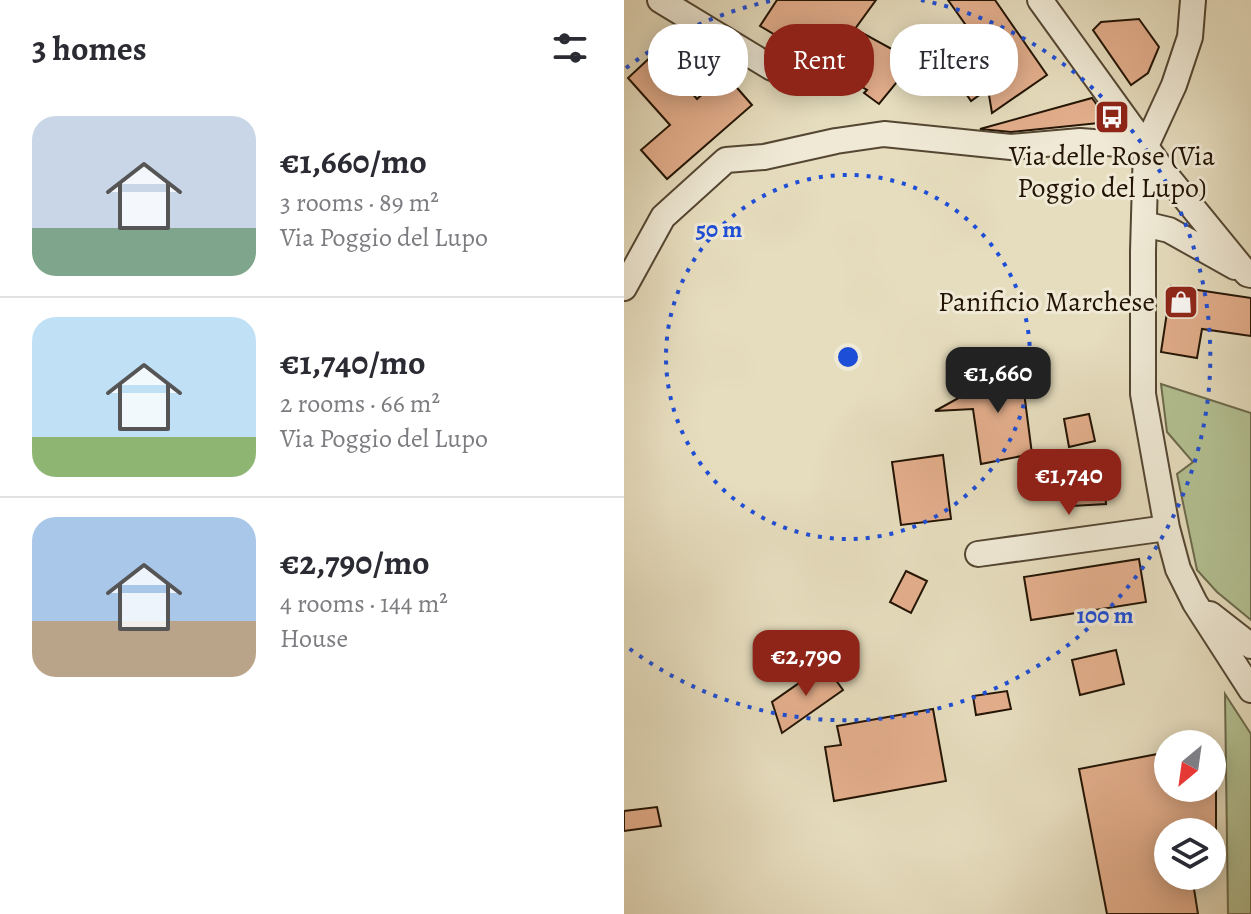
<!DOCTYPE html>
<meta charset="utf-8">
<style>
:root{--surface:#fff;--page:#f2f2f3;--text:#2b2b33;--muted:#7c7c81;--line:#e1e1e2;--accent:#8f2418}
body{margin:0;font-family:Alegreya,serif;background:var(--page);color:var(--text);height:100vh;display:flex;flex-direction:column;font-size:30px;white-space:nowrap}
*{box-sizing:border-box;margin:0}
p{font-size:26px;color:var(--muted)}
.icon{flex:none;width:44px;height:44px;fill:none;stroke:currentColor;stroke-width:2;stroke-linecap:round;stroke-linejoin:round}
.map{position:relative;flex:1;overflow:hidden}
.panel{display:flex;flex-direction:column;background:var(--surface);width:624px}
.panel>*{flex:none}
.banner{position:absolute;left:24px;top:24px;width:482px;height:72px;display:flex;gap:16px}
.needle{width:52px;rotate:209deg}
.fabs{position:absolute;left:530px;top:730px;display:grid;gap:16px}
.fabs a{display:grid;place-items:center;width:72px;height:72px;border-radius:50%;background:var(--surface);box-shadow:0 4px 20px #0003;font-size:40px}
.price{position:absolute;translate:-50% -68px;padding:0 18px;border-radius:16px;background:var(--accent);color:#fff;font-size:26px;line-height:52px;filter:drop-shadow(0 2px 4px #0008)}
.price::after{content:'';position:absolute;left:50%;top:48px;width:24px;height:18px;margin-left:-12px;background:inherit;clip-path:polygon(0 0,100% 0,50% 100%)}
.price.active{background:#222;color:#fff}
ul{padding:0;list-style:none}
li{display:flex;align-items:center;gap:24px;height:200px;padding:0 32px}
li+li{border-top:2px solid var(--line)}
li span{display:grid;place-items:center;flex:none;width:224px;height:160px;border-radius:24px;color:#555}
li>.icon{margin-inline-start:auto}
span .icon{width:96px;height:96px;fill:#fffc;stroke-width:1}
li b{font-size:34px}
h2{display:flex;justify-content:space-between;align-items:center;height:96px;padding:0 32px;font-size:34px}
.pill{padding:0 28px;border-radius:32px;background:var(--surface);box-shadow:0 4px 20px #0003;font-size:28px;line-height:72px}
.pill.active{background:var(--accent);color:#fff}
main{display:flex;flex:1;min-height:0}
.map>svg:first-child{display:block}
</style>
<main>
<section class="panel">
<h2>3 homes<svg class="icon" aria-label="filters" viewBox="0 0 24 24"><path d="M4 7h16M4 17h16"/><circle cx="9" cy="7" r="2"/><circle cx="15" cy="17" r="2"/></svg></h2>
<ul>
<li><span style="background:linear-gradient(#c9d6e8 70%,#7fa58c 0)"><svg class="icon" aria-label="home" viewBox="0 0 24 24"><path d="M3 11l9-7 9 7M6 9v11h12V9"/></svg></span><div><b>€1,660/mo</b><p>3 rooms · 89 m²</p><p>Via Poggio del Lupo</p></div></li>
<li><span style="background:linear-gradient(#bfe0f5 75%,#8fb573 0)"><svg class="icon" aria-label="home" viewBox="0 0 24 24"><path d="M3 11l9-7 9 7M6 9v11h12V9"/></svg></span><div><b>€1,740/mo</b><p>2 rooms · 66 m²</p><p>Via Poggio del Lupo</p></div></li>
<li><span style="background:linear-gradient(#a9c7e8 65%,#b9a48a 0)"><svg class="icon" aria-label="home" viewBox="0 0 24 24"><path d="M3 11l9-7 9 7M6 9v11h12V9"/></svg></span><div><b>€2,790/mo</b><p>4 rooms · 144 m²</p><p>House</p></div></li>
</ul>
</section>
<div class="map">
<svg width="627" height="914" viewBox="0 0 627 914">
<rect width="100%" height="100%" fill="#e6ddbe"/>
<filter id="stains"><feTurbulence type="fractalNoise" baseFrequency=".0025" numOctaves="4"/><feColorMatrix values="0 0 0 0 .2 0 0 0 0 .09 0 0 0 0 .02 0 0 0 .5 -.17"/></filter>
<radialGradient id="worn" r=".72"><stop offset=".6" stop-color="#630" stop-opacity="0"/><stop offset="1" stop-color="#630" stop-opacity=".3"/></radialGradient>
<!-- green -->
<path fill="#b3c193" stroke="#6b6a4c" stroke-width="2" d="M537,384L627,413V620L593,592L573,570L553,474L569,462L543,432Z
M601,694L627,734V914H604Z"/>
<!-- building -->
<path fill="#e3ae8c" stroke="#231404" stroke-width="2" d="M153,0H252L231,29L273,52L285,37L300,49L255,104L240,93L243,90L136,26Z
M324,0H371L423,75L368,113L364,89L347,101L326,70L358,48Z
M515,19L535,47L524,73L507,85L469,30L477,22Z
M32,52L73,99L101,74L128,105L43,179L17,150L46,125L4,78Z
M468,98L485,122L387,132L356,129Z
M547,286L627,298V336L578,329L573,358L537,352Z
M397,369L408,454L357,464L349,409L311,411L351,389L350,372Z
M465,414L471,441L445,447L440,419Z
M319,455L327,519L277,525L268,462Z
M480,477L482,504L448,506L446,480Z
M515,559L522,602L407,620L400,577Z
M282,571L303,581L287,613L266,602Z
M492,650L500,684L456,695L448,660Z
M201,665L219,690L158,733L148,702Z
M383,691L387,709L352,715L349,696Z
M309,709L322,781L210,801L201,747L217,745L213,726Z
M544,752V788H592V832H544V876H568L574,914H483L455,769Z
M33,807L37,826L0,831V811Z"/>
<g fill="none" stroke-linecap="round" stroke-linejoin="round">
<!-- minor casing -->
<g stroke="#544632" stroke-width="28">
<path id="minor" d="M36,0L148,68
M416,0L543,176L623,274L627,275
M569,0L566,37L550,85L522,146L519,251V394L543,528L554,569L571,603L627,690
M520,224L545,230L611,267
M0,288L39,217L102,160L140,157L212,141L260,134L387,147L456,141L522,146
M354,554L543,528
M586,614L627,646"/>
</g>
<!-- minor -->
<use href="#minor" stroke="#efe9d5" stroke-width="24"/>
</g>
<!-- distance rings -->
<g fill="none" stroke="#1d4ed8" stroke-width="4" stroke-dasharray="4 8">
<circle cx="224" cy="357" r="182"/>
<path d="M2 68A364 364 0 0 1 151 0M297 0A364 364 0 1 1 2 646"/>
</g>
<!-- icons -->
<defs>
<g id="bus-square" transform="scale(1.8)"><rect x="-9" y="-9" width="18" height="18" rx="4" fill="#8f2418" stroke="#efe9d5"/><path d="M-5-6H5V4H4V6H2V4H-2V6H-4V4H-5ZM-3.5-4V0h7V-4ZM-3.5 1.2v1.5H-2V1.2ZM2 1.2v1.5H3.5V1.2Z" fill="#fff"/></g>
<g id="shop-square" transform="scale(1.8)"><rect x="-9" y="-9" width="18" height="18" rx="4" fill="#8f2418" stroke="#efe9d5"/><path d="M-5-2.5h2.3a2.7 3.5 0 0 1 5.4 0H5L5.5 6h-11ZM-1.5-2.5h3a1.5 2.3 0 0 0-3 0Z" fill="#fff"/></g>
</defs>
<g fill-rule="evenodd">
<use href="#bus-square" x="488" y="117"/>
<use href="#shop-square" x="557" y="302"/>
</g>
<g text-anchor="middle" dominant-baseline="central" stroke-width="6" stroke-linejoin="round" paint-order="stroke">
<!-- poi labels -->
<g font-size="28" fill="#231404" stroke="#efe9d5">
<text x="488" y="156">Via delle Rose (Via<tspan x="488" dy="32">Poggio del Lupo)</tspan></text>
<text x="531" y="302" text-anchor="end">Panificio Marchese</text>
</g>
</g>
<circle cx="224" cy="357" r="12" fill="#1d4ed8" stroke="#efe9d5" stroke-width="4"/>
<g font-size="24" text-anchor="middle" font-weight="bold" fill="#1d4ed8" stroke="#efe9d5" stroke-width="6" stroke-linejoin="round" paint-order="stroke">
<text x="95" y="237">50 m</text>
<text x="481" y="623">100 m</text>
</g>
<rect width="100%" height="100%" filter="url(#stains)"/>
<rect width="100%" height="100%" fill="url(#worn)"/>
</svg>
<div class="fabs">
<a><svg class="needle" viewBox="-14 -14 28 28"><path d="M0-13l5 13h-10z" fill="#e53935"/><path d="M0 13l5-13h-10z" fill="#7c7c81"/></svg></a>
<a><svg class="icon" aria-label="layers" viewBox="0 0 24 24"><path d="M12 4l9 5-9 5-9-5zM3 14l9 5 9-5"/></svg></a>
</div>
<b class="price active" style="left:374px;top:415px">€1,660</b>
<b class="price" style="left:445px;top:517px">€1,740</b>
<b class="price" style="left:182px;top:698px">€2,790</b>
<div class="banner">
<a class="pill">Buy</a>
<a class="pill active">Rent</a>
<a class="pill">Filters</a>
</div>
</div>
</main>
